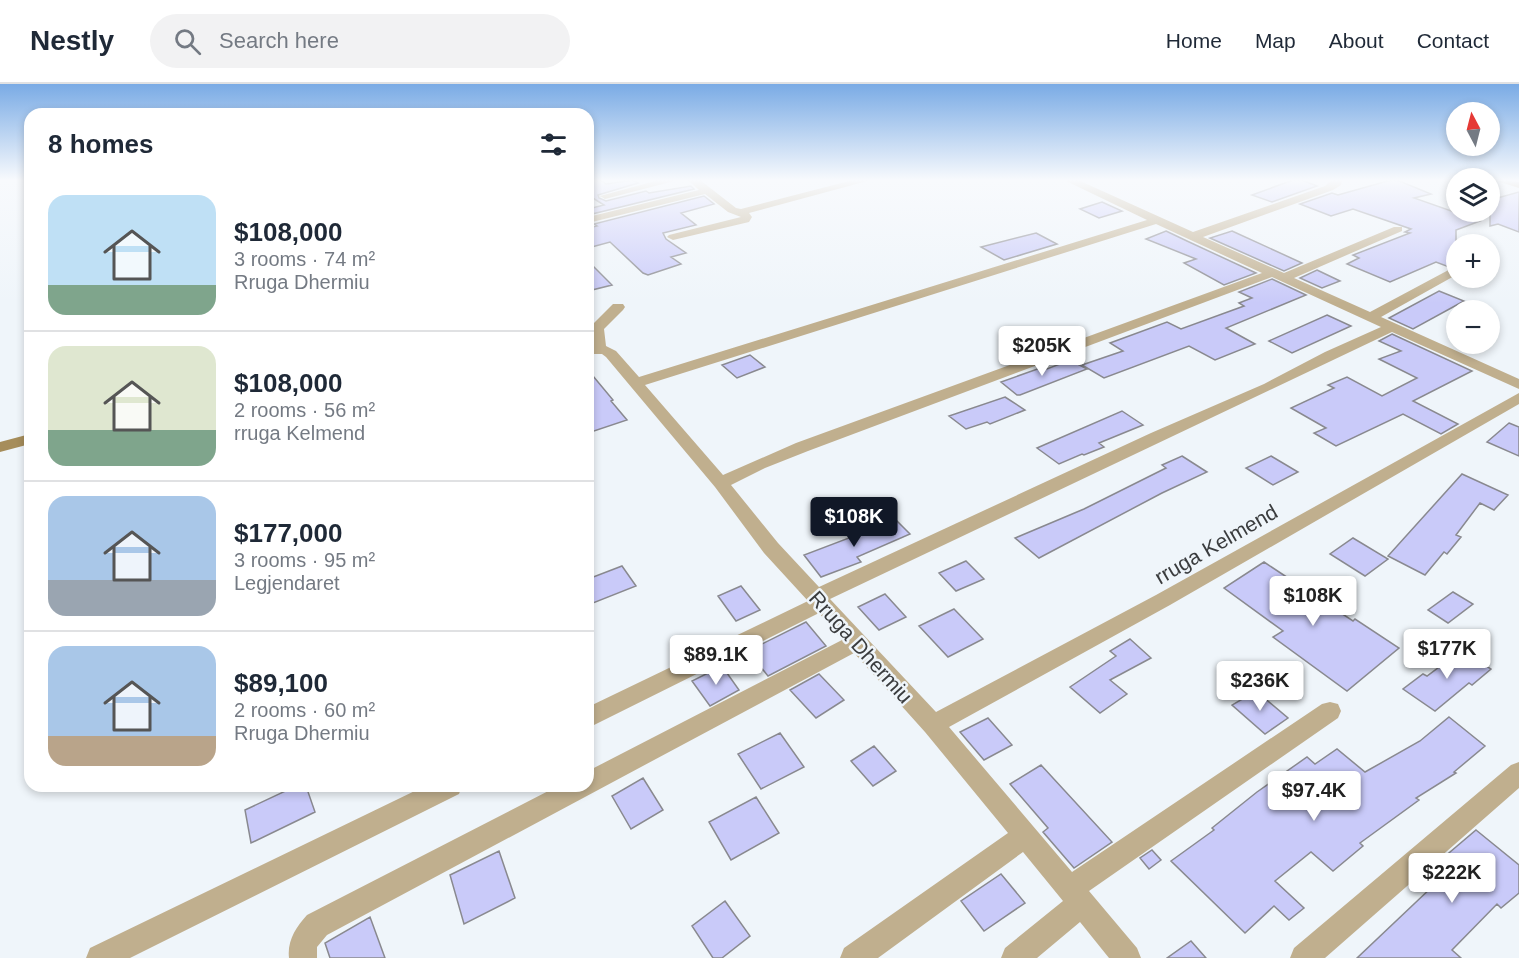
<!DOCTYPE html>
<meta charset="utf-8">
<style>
:root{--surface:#fff;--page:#f2f2f3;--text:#1f2937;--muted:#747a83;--line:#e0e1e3;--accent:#111827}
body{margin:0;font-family:Helvetica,sans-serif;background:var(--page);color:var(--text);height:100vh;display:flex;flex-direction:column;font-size:22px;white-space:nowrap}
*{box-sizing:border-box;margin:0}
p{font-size:20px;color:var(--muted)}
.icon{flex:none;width:33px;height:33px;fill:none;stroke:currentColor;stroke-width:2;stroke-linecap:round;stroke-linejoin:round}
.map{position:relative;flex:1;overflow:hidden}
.drawer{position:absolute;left:24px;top:24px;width:570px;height:684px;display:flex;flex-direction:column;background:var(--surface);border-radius:18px;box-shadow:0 3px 9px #0003}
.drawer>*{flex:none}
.needle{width:39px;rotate:353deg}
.buttons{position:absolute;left:1446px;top:18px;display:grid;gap:12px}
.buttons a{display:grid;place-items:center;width:54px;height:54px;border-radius:50%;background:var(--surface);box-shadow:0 3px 9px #0003;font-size:30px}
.price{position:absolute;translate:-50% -51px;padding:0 14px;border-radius:6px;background:#fff;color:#222;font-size:20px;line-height:39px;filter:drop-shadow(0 2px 3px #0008)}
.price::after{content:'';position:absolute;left:50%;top:36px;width:18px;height:14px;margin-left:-9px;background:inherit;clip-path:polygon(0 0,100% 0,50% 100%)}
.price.on{background:var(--accent);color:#fff}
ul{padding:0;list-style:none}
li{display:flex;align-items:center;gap:18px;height:150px;padding:0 24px}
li+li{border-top:2px solid var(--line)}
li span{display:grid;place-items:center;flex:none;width:168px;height:120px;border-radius:18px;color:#555}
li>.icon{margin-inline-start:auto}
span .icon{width:72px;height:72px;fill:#fffc;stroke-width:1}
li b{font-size:26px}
h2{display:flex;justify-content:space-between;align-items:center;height:72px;padding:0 24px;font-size:26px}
header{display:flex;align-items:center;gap:36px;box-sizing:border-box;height:84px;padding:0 30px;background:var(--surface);border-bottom:2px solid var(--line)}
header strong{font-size:28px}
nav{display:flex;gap:33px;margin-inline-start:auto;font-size:21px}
.search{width:420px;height:54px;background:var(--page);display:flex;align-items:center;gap:15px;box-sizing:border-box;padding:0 21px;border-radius:33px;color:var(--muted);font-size:22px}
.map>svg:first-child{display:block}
</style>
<header>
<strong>Nestly</strong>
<div class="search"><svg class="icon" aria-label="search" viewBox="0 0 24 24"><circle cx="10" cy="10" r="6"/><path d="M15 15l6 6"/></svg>Search here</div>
<nav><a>Home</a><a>Map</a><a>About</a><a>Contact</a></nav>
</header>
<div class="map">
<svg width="1519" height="874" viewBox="0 0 1519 874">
<rect width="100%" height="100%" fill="#eff5fa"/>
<!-- building -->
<path fill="#c9caf9" stroke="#89898f" stroke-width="1.5" d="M588,96H601L606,100L633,96L638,99L598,111L599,114L606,117L646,107L649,109L691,102L694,105L588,131V125L604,121L588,111Z
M1293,96H1302L1317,102L1272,118L1252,111Z
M1391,96H1397L1431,110L1414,114L1480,137L1456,146V180L1449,183L1436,178L1390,198L1347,180L1359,174L1353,171L1410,149L1405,148L1411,145L1353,125L1331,132L1300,120L1332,109L1338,111Z
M1519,108V148L1498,140L1490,142V116Z
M704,112L714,120L681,129L696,141L663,149L666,155L686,169L671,173L681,180L648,191L643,189L610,158L588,164V144L597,142L594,140Z
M1102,118L1122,127L1099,134L1080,125Z
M1166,147L1187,157L1256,189L1224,201L1184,179L1196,175L1146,155Z
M1232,147L1302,179L1284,187L1210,154Z
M1036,149L1057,160L1004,176L981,163Z
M588,177L612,201L588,207Z
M1317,186L1340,197L1322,204L1300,194Z
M1272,195L1306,211L1226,244L1255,260L1215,276L1189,262L1104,294L1082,281L1123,267L1110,259L1167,238L1181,245L1244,222L1239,219L1252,214L1239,208Z
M1439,207L1464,217L1413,245L1389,234Z
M1327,231L1351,242L1292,269L1269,257Z
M1392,250L1472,287L1413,317L1458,340L1441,350L1403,330L1336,362L1314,349L1326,344L1291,324L1334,304L1328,301L1347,293L1382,312L1417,294L1379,275L1401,267L1379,257Z
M750,271L765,283L737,294L722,281Z
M1070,276L1087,285L1020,311H1017L1001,298L1043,283L1047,285Z
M588,286L613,316L611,317L627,336L588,349Z
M1005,313L1025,326L990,340L987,338L966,345L949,332Z
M1122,327L1143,341L1099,359L1104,363L1084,371L1082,370L1059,380L1037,364Z
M1509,339L1519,343V372L1487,358Z
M1182,372L1207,388L1162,409L1039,474L1015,454L1084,425L1166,384L1162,381Z
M1271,372L1298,388L1273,401L1246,384Z
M1462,390L1508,411L1494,426L1480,419L1456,451L1461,453L1447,470L1444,468L1425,491L1388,472Z
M896,436L910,450L857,473L861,478L821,493L804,471Z
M1353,454L1388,475L1365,492L1330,470Z
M966,477L984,495L956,507L939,489Z
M1264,478L1353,537L1355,535L1399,564L1347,607L1273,553L1283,547L1224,504Z
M622,482L636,502L588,521V495Z
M741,502L760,526L736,537L718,512Z
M1453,508L1473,520L1448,539L1428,526Z
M885,510L906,533L879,546L858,523Z
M954,525L983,555L948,573L919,542Z
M806,538L826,562L768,592L748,567Z
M1130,555L1151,574L1110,596L1127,610L1100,629L1070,603L1116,572L1110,567Z
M1462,566L1491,585L1472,601L1469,599L1435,627L1403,605L1423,590L1427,592Z
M722,582L739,606L710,622L692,597Z
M819,590L844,616L816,634L790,606Z
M1256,607L1288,634L1265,650L1232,621Z
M1449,633L1485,662L1454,688L1456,689L1416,714L1419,716L1360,759L1363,762L1333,787L1311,768L1275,797L1304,824L1289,836L1274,822L1245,849L1171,777L1214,746L1212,744L1257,708L1307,673L1315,680L1337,665L1365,688L1420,657Z
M988,634L1012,661L984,676L960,648Z
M780,649L804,683L761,705L738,670Z
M874,662L896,687L873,702L851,677Z
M1041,681L1112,758L1074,784L1043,748L1048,744L1010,700Z
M643,694L663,726L631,745L612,712Z
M296,702H306L315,728L251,759L245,726Z
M756,713L779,749L731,776L709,738Z
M1476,746L1519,781V809L1501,824L1497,820L1452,866L1461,874H1357L1453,783L1443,774Z
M1152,766L1161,776L1149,785L1140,774Z
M499,767L515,814L464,840L450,791Z
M1001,790L1025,819L984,847L961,817Z
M725,817L750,852L722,874H713L692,842Z
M370,833L385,874H330L325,859Z
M1191,857L1206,874H1167Z"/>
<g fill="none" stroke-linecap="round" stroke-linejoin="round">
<!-- street -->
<path fill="#c0af8e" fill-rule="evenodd" d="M659,96H678L605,115L600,112Z
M688,96H700L736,124L741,125L853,96H871L749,129L752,133L749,138L673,156L667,153L669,151L741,133L728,128L705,110L588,139V133L699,106Z
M1064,96H1078L1193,148L1325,102L1332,96H1342L1341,101L1333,106L1203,153L1284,189L1394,143H1402V147L1294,194L1370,228L1456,182V191L1381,233L1519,295V305L1392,248L830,515L936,628L1156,511L1519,309V320L1170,521L949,643L1072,788L1322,620L1330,618L1338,620L1341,627L1338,634L1089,807L1137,864L1141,874H1109L1080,838L1037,874H1001L1005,864L1063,817L1023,768L878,874H840L844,864L1008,749L925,648L854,569L327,851L317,863V874H289C287,857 296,843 307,831L558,702H588V687L842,556L819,529L588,644V623L808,517L764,469L715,403L606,273L602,270H588V262H592L590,244L592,241L613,220H623L625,223L623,226L604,245L606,262L616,267L639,293L1147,136ZM1156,140L1262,189L796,359L723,391L645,301ZM1272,193L1381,243L1325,268L1264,300L1151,349L819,503L778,459L731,401L765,384L808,367Z
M1519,678V704L1325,874H1290L1294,864L1511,681Z
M425,702H462L459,710L130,874H86L90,864Z"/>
<!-- secondary -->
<path fill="#a68d5b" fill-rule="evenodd" d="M1499,96L1519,98V104L1500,98Z
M30,350V360L0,368V358Z"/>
</g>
<!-- sky -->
<linearGradient id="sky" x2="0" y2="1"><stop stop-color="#7aabe5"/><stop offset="0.44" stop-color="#f8fafd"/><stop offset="1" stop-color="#f8fafd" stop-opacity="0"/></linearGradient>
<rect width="1519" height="219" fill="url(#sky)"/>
<g text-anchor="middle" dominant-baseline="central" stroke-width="5" stroke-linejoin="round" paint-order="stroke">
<!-- street labels -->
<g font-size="21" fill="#3a3c3e" stroke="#eff5fa">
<text transform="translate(1216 460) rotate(-30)">rruga Kelmend</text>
<text transform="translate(861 563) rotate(48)">Rruga Dhermiu</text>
</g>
</g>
</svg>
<div class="buttons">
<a><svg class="needle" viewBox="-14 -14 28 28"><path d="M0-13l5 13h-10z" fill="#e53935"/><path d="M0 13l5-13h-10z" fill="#747a83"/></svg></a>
<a><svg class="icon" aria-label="layers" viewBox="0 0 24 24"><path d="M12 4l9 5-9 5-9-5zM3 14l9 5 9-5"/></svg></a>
<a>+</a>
<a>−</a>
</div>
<b class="price" style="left:1042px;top:293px">$205K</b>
<b class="price on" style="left:854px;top:464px">$108K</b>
<b class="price" style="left:1313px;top:543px">$108K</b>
<b class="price" style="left:1447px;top:596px">$177K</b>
<b class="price" style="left:716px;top:602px">$89.1K</b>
<b class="price" style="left:1260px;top:628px">$236K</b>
<b class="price" style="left:1314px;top:738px">$97.4K</b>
<b class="price" style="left:1452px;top:820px">$222K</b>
<section class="drawer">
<h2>8 homes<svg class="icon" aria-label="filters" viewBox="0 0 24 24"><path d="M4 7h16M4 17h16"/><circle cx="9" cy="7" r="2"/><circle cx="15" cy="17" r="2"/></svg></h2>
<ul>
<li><span style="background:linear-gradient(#bfe0f5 75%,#7fa58c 0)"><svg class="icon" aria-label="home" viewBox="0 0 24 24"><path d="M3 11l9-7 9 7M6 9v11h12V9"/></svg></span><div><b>$108,000</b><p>3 rooms · 74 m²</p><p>Rruga Dhermiu</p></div></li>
<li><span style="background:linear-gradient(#dfe7d0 70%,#7fa58c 0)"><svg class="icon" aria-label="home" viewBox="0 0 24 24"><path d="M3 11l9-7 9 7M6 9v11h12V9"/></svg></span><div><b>$108,000</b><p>2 rooms · 56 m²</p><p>rruga Kelmend</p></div></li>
<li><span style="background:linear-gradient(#a9c7e8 70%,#9aa5b1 0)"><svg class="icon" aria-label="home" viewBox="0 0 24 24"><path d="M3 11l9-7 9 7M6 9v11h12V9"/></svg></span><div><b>$177,000</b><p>3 rooms · 95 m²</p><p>Legjendaret</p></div></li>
<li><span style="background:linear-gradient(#a9c7e8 75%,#b9a48a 0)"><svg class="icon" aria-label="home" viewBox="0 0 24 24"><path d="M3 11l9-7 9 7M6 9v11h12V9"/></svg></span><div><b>$89,100</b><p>2 rooms · 60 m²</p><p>Rruga Dhermiu</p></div></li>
</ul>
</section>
</div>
